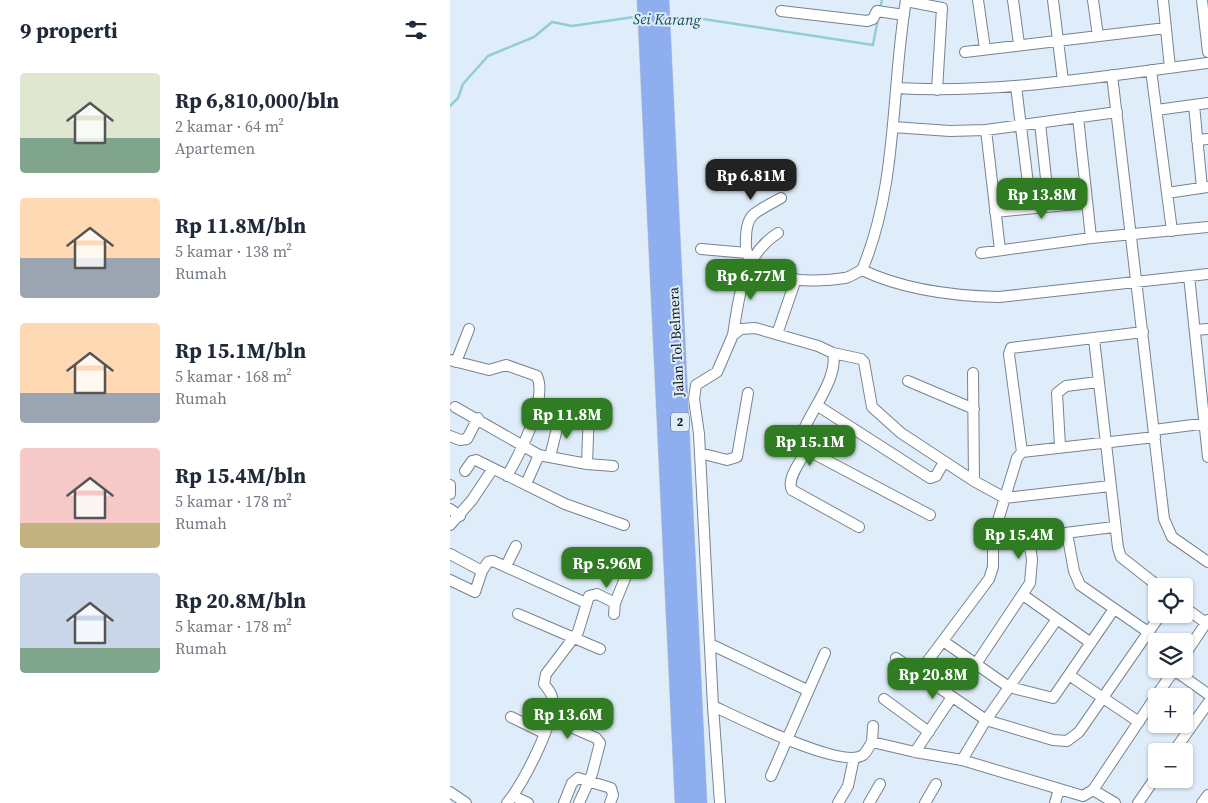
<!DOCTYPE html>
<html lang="id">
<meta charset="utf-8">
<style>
:root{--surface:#fff;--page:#f6f6f7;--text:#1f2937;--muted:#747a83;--accent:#307c23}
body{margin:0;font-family:"Source Serif 4",serif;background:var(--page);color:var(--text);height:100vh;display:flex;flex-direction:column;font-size:19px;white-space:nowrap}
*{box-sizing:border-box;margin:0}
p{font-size:16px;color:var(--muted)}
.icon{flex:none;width:28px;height:28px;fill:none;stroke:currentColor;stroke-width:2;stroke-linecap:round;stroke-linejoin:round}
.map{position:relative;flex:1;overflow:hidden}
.details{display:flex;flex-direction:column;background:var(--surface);width:450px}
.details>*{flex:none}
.fabs{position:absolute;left:698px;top:578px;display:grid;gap:10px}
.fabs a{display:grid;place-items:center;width:45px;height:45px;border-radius:5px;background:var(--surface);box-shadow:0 1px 4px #0004;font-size:25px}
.price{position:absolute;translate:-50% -42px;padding:0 11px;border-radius:10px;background:var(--accent);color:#fff;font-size:16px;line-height:32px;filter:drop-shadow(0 1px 2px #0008)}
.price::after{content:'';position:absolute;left:50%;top:30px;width:15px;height:11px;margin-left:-8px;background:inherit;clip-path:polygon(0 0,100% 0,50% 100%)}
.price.current{background:#222;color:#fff}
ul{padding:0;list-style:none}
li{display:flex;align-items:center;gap:15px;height:125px;padding:0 20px}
li span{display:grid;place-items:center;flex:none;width:140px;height:100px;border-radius:5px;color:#555}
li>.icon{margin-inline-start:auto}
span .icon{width:60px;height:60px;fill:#fffc;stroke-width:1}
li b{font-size:21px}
h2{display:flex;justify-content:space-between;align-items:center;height:60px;padding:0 20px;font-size:21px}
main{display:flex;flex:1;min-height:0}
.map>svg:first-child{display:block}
</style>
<main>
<section class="details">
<h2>9 properti<svg class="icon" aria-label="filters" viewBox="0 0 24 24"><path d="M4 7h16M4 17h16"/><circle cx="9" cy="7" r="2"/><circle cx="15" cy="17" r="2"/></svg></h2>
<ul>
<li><span style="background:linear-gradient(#dfe7d0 65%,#7fa58c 0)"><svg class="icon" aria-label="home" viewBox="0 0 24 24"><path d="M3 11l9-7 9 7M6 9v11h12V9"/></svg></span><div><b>Rp 6,810,000/bln</b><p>2 kamar · 64 m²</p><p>Apartemen</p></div></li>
<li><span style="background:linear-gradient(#ffd9b3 60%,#9aa5b1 0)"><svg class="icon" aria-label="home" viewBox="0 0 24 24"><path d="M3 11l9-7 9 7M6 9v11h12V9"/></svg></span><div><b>Rp 11.8M/bln</b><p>5 kamar · 138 m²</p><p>Rumah</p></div></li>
<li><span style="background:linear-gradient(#ffd9b3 70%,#9aa5b1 0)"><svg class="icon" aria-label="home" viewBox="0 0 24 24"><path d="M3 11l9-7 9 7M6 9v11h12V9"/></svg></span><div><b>Rp 15.1M/bln</b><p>5 kamar · 168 m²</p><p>Rumah</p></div></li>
<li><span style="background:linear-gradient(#f6c9c9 75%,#c2b280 0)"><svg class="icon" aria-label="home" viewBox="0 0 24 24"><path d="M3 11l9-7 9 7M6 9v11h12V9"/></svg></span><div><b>Rp 15.4M/bln</b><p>5 kamar · 178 m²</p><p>Rumah</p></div></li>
<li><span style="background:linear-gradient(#c9d6e8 75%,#7fa58c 0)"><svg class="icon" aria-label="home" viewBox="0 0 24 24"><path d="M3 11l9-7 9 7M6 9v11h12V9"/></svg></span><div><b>Rp 20.8M/bln</b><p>5 kamar · 178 m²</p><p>Rumah</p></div></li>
</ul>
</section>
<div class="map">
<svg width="758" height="803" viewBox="0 0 758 803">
<rect width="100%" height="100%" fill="#dfedfa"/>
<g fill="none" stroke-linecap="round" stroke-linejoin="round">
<!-- stream -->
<path stroke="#92cdd3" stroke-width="2.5" d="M430,8L432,0
M218,20L240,17L423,45L428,18
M0,106L8,98L13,84L38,56L84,37L102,22L122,26L184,17L190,21"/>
<!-- street casing -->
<g stroke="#77848f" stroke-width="12">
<path id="street" d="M528,0L535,49
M563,0L569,44
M603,0L613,81
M643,0L648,36
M713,0L720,68
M752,0L758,52
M456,1L492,8L487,90
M331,11L417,21L423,19L427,11L454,15
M515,52L716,28
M701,70L722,231
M662,75L714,519L722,537L758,562
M566,86L581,208
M446,88C550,94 654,76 758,63
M744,105L752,188
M707,110L758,103
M628,117L641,238
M590,123L599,206
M443,127L500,131L536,130L667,112
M536,130L550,250
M747,140L758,139
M717,193L758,187
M331,198C322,203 312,208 304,214C297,220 296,230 296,239C291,285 364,283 395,278C401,277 407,272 412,270C448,185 441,89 456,0
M545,212L637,203
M251,249L297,253
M531,253L641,238L758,227
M412,270C454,290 502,296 549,297L758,274
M739,276L758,457
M745,330L758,329
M327,334L346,279
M283,335C289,297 292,256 328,233
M644,339L668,548L671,557L708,586
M383,353C390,384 345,427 351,447L480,515
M0,360L39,370L56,365L87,376C98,400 69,455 57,476
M6,362L19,329
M523,373L524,481
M458,381L524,409
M368,406L480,478L486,476L494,462
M5,407L89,455L137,464L163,466
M704,430L758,423
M0,436L10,440L17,439L28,418
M610,446L607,393L616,386L648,382
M356,451C351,461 336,479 342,490L409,527
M572,452L705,437
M250,453L277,460L287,457L298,393
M100,457L110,416L139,421
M137,464L139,409
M15,471L22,461L26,460L115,504L174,525
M76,484L89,455
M0,485V494
M0,509L10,516
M0,525L22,500L42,470
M617,533L624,571L630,585L698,632
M542,542L664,527
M0,554L32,571L38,562L43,561L136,603
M56,566L66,546
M0,580L25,592L32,571
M573,595L641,643
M734,607L756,623
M68,614L150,649
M164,614L165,603L178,571
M493,641L559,687L603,698L664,609
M260,644L357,690
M734,656L758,620
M446,658L536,720L603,740L617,741L629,732L711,614
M526,664L580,583L582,560L579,537
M724,670L758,694
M468,674L539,579L543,567V537L567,458L572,452L559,354L561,348L693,332
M619,675L689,722
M706,696L725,669
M434,699L479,732
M263,706C287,717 392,770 413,755C417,752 419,746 422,742L465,752L512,760L633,796L643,790L706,696
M61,717L94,733
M100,718L146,738L150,743L142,774L129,803
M422,742L423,726
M724,751L758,703
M465,752L502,697
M512,760L536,720L607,619
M321,776L375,653
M643,790L665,803
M0,792L16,803
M63,796L78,803
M57,803C72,785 107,720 102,697C101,692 97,688 94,684L96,674L128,632L139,596L147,594L165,603
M114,803L122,783L128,778L161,788L163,795L160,803
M270,803L263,706L249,434L244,399L246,385L267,372L283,335L291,329L305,328L368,346L383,353L411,359L414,362L422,407L451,433L524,481L555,498L660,486
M388,803L398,786L404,758
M419,803L430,784
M475,803L486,784
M605,803L609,789
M688,803L706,777
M752,803L758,795"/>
</g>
<!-- highway casing -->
<g stroke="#cbcccd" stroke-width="19">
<path id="highway" d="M196,0L234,803
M210,0L248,803"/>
</g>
<!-- street -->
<use href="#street" stroke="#fff" stroke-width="10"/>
<!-- highway -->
<use href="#highway" stroke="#8eaef0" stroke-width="18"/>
</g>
<g text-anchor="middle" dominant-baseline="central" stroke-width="4" stroke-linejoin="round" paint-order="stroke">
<!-- shield labels -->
<rect fill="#dfedfa" stroke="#50585f" stroke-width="1" x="221" y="412.5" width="18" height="19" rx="4"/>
<g font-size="12" font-weight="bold" fill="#13181c">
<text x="230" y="422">2</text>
</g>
<!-- street labels -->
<g font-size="14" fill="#13181c" stroke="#dfedfa">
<text transform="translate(226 342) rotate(-93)">Jalan Tol Belmera</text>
</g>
<!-- water labels -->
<g font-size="15" font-style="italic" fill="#184c50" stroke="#dfedfa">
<text transform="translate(217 19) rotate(1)">Sei Karang</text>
</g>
</g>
</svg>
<div class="fabs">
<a><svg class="icon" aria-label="locate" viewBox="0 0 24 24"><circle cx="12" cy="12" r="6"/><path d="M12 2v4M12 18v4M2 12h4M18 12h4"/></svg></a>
<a><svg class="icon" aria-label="layers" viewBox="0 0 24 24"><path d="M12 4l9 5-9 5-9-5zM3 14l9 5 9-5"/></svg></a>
<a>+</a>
<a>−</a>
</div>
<b class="price current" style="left:301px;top:201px">Rp 6.81M</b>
<b class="price" style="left:592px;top:220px">Rp 13.8M</b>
<b class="price" style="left:301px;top:301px">Rp 6.77M</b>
<b class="price" style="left:117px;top:440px">Rp 11.8M</b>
<b class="price" style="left:360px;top:467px">Rp 15.1M</b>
<b class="price" style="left:569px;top:560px">Rp 15.4M</b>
<b class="price" style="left:157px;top:589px">Rp 5.96M</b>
<b class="price" style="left:483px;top:700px">Rp 20.8M</b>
<b class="price" style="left:118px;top:740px">Rp 13.6M</b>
</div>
</main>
